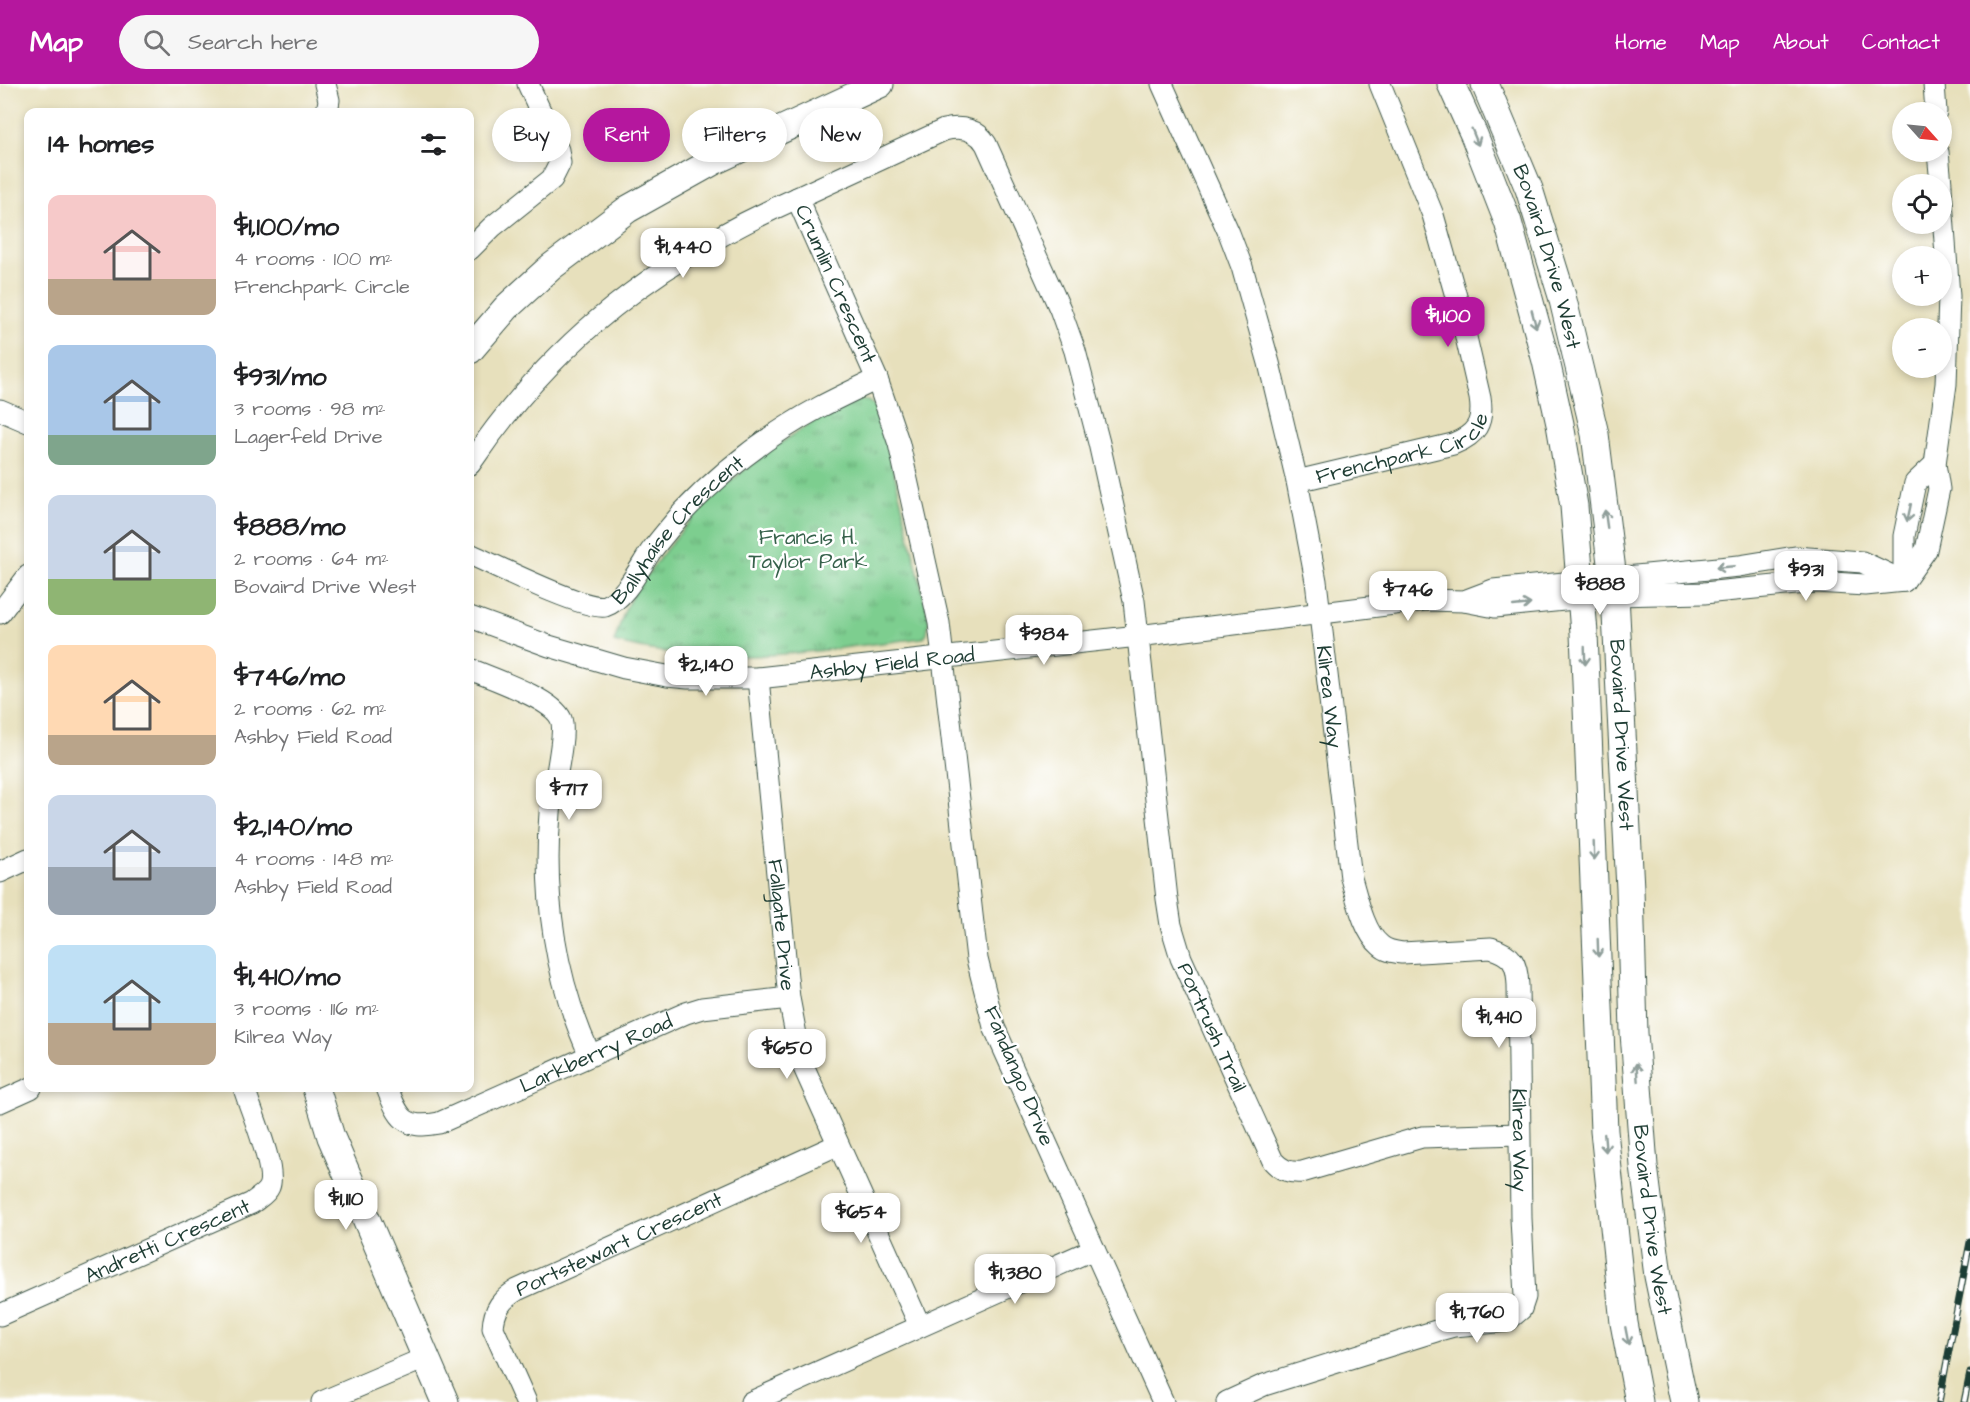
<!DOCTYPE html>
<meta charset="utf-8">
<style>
:root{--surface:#fff;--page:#f6f6f6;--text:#202124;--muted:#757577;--accent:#b5179e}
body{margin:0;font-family:"Architects Daughter",sans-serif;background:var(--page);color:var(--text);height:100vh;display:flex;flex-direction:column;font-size:22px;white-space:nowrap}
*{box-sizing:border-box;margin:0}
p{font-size:20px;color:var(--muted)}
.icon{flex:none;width:33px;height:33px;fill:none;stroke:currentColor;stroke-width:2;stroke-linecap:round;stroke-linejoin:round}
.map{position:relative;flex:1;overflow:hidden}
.drawer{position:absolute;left:24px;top:24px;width:450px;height:984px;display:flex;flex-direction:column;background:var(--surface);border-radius:12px;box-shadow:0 3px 9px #0003}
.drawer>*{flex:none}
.banner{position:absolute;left:492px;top:24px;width:570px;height:54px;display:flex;gap:12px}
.needle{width:39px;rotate:117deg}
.controls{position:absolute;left:1892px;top:18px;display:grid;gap:12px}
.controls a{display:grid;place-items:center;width:60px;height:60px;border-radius:50%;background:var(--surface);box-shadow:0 3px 9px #0003;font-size:30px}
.price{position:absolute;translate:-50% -51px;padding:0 14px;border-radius:12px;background:#fff;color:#222;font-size:20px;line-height:39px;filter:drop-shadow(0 2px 3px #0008)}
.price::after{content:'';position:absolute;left:50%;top:36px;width:18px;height:14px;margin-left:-9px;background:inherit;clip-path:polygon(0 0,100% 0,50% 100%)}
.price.current{background:var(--accent);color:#fff}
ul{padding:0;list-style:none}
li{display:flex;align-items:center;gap:18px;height:150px;padding:0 24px}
li span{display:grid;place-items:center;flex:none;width:168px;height:120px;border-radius:12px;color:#555}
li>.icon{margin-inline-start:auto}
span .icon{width:72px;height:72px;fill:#fffc;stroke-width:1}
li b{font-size:26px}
h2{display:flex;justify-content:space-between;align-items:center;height:72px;padding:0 24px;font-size:26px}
.tag{padding:0 21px;border-radius:27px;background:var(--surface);box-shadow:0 3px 9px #0003;font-size:21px;line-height:54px}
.tag.current{background:var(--accent);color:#fff}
header{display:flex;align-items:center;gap:36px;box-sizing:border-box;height:84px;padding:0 30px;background:var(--accent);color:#fff}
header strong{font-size:28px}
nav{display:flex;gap:33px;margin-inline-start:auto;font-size:21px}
.search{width:420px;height:54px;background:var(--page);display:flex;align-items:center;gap:15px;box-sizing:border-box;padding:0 21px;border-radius:33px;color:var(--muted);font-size:22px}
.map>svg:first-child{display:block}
</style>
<header>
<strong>Map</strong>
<div class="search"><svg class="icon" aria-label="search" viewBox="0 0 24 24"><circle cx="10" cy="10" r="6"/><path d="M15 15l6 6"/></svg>Search here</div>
<nav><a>Home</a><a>Map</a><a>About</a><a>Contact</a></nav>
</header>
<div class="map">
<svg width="1970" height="1318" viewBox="0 0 1970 1318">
<defs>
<pattern id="park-tufts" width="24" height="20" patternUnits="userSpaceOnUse" patternTransform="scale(1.5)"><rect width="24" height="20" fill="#7dce8f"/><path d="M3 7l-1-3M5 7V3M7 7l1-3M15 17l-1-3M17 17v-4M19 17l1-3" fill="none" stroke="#66a876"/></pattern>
</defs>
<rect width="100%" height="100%" fill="#fff"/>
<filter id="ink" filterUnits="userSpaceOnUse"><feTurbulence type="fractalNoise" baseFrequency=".0167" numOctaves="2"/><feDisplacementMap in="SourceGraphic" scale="12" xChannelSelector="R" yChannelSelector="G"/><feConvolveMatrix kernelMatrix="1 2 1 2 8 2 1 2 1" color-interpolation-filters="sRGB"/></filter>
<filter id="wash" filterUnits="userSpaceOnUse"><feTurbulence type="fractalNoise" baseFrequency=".008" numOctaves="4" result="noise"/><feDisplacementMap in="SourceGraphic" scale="24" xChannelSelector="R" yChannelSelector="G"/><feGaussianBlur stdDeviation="1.35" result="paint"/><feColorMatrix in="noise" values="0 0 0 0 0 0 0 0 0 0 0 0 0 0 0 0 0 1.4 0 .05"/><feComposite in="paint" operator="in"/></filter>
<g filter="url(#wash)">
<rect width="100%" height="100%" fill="#e7e0bc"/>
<!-- park -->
<path fill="url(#park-tufts)" stroke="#4e8662" stroke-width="1.5" d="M861,316L868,317L877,324L897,400L929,535L927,549L923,554C818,566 718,586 614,558C618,547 621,535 626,524C632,510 642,498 651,486C690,430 739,385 796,349C815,336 838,321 861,316Z"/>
</g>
<g filter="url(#ink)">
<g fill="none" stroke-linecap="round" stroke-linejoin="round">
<!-- minor casing -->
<g stroke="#3d5548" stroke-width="23">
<g id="minor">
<path d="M325,0L329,16L327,28"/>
<path id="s1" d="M1162,0L1229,149L1242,183L1269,279L1297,397L1316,497L1351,794C1357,814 1364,848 1380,861C1386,867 1394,868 1402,869L1491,864C1513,871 1517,879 1518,901L1521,1134L1525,1213L1521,1225L1507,1237L1454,1242L1436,1247L1264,1301L1227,1318"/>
<path d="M1934,0L1936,28"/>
<path d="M1938,68L1941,100"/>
<path d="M470,165L492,143L552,95L560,79L558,66L528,0"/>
<path d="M0,326L28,338"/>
<path d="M470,380C554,255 660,175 797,114"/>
<path id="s2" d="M1297,397L1453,360C1476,351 1484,339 1480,314L1459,223L1433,131L1380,0"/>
<path id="s3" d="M470,470C492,480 586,527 605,522C624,516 640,483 651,467C661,454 672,441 683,428C722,387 770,350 820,323C839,313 858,304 877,295"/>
<path d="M1904,497V452L1915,399L1935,380"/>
<path d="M1464,517L1493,506L1739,482L1795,473L1862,478L1903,497"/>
<path d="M0,529L28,492"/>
<path id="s4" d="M470,533L549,562L624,584L667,592L688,594H758L1138,552L1426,516L1464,517L1495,523L1615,511L1704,509L1816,498L1865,501L1904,497L1926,466L1939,405L1935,380L1946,300L1949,212L1941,103"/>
<path d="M470,585C490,594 552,614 561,635C567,649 552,709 550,729C543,812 555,896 590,971"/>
<path id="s5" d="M758,594L789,914L801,977L920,1242"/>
<path d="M0,788L28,775"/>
<path id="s6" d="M387,1004C399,1034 404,1046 439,1039L686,929L702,924L789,914"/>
<path d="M0,1018L31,1004"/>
<path id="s7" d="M0,1231L252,1119C258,1114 266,1110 269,1103C277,1085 250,1025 244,1004"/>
<path d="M322,1318L425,1274"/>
<path id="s8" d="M526,1318L493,1244C494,1225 502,1215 517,1206L837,1061"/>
<path d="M751,1318L1094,1165"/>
<path id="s9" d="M1163,1318L994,943L977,875L939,539L899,360L877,295L797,114L944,46C961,42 977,45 986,60L1060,225L1075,267L1099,359L1134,517L1167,815L1171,841L1181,874L1273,1077C1281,1086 1289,1089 1302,1088L1422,1053L1519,1050"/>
</g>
</g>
<!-- major casing -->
<g stroke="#3d5548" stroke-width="29">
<g id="major">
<path d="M1451,0L1474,51L1508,138L1546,277L1560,340L1574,422L1584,549L1604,1047L1624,1239L1639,1318"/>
<path id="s10" d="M1485,0L1529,105L1562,212L1595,350L1615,511L1630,805L1634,949L1644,1082L1658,1192L1684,1318"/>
<path d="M470,266L507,223L551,183L628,125L714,77L880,0"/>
<path d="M316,1004L331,1053L445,1318"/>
</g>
</g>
<!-- minor -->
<use href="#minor" stroke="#fff" stroke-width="21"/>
<!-- major -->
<use href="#major" stroke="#fff" stroke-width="27"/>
<!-- rail casing -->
<g stroke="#1f3d34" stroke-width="7">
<path id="rail" d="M1939,1318L1970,1158
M1964,1318L1970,1289"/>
</g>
<!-- rail -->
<use href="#rail" stroke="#fff" stroke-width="4.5" stroke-dasharray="14" stroke-linecap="butt"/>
</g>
<!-- one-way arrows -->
<defs><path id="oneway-shaft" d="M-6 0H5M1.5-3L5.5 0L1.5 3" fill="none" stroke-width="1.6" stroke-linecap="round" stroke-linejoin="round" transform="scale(1.5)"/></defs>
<g stroke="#8f9e9a">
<use href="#oneway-shaft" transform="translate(1475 53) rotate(68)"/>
<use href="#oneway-shaft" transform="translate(1534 235) rotate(75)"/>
<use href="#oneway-shaft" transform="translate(1909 429) rotate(102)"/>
<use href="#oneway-shaft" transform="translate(1606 435) rotate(-98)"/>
<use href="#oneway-shaft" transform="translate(1725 483) rotate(175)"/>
<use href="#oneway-shaft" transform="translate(1522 521) rotate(-6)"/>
<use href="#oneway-shaft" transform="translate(1585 572) rotate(88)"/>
<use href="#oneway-shaft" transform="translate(1594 767) rotate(88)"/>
<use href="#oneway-shaft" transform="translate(1598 864) rotate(88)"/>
<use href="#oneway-shaft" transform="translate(1637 988) rotate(-94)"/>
<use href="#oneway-shaft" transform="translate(1605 1059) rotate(85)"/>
<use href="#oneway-shaft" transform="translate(1627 1252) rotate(79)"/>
</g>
</g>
<g text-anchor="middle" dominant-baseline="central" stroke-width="5" stroke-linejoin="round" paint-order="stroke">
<!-- street labels -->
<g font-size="21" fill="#1f3d34" stroke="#fff">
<text stroke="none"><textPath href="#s10" startOffset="184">Bovaird Drive West</textPath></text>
<text transform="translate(836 200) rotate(66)">Crumlin Crescent</text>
<text stroke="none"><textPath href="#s2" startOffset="112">Frenchpark Circle</textPath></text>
<text stroke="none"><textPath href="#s3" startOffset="252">Ballyhaise Crescent</textPath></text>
<text stroke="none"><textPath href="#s4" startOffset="432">Ashby Field Road</textPath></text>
<text stroke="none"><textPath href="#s1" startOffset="639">Kilrea Way</textPath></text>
<text stroke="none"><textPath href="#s10" startOffset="670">Bovaird Drive West</textPath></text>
<text stroke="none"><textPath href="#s5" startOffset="248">Fallgate Drive</textPath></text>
<text stroke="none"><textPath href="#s9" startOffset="2398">Portrush Trail</textPath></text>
<text stroke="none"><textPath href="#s6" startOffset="244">Larkberry Road</textPath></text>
<text transform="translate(1019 992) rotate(67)">Fandango Drive</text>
<text stroke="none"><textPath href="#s1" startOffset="1214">Kilrea Way</textPath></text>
<text stroke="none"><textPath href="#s10" startOffset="1156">Bovaird Drive West</textPath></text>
<text stroke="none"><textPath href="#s7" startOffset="183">Andretti Crescent</textPath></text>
<text stroke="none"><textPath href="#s8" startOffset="240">Portstewart Crescent</textPath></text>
</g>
<!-- park labels -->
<g font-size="21" fill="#36614b" stroke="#fff">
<text x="808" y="453">Francis H.<tspan x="808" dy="24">Taylor Park</tspan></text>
</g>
</g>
</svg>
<div class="controls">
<a><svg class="needle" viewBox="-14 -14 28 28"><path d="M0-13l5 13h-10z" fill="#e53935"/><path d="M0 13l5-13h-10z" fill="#757577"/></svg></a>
<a><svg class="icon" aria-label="locate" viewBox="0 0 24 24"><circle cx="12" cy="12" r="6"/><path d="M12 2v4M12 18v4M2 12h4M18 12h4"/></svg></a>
<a>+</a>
<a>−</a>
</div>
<b class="price" style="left:683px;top:195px">$1,440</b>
<b class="price current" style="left:1448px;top:264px">$1,100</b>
<b class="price" style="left:1806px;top:518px">$931</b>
<b class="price" style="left:1600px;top:532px">$888</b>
<b class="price" style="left:1408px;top:538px">$746</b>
<b class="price" style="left:1044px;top:582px">$984</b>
<b class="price" style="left:706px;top:613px">$2,140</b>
<b class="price" style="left:569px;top:737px">$717</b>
<b class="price" style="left:1499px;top:965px">$1,410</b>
<b class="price" style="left:787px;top:996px">$650</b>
<b class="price" style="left:346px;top:1147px">$1,110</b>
<b class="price" style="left:861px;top:1160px">$654</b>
<b class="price" style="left:1015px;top:1221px">$1,380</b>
<b class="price" style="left:1477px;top:1260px">$1,760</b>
<div class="banner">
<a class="tag">Buy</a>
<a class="tag current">Rent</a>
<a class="tag">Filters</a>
<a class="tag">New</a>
</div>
<section class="drawer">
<h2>14 homes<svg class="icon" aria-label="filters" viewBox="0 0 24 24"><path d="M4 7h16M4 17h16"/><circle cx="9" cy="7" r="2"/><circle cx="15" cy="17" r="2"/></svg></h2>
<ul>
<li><span style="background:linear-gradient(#f6c9c9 70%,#b9a48a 0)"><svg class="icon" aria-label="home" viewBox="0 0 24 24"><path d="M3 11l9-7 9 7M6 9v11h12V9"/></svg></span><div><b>$1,100/mo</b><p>4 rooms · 100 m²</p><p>Frenchpark Circle</p></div></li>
<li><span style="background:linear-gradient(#a9c7e8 75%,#7fa58c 0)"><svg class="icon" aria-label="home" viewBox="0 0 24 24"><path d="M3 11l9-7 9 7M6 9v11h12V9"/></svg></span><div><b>$931/mo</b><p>3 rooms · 98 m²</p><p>Lagerfeld Drive</p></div></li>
<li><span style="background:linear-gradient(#c9d6e8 70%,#8fb573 0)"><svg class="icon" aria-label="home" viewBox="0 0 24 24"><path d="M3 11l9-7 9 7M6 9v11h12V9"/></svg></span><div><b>$888/mo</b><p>2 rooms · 64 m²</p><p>Bovaird Drive West</p></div></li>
<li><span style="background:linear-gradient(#ffd9b3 75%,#b9a48a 0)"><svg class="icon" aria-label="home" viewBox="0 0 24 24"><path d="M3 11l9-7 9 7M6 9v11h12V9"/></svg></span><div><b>$746/mo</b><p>2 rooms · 62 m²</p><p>Ashby Field Road</p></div></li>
<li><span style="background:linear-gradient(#c9d6e8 60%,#9aa5b1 0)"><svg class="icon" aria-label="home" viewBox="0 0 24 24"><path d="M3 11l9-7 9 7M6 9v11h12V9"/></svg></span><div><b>$2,140/mo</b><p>4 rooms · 148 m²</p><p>Ashby Field Road</p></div></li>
<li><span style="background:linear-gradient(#bfe0f5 65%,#b9a48a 0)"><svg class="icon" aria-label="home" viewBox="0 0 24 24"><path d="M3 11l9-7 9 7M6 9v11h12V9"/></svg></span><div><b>$1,410/mo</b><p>3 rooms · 116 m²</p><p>Kilrea Way</p></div></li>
</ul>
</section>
</div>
